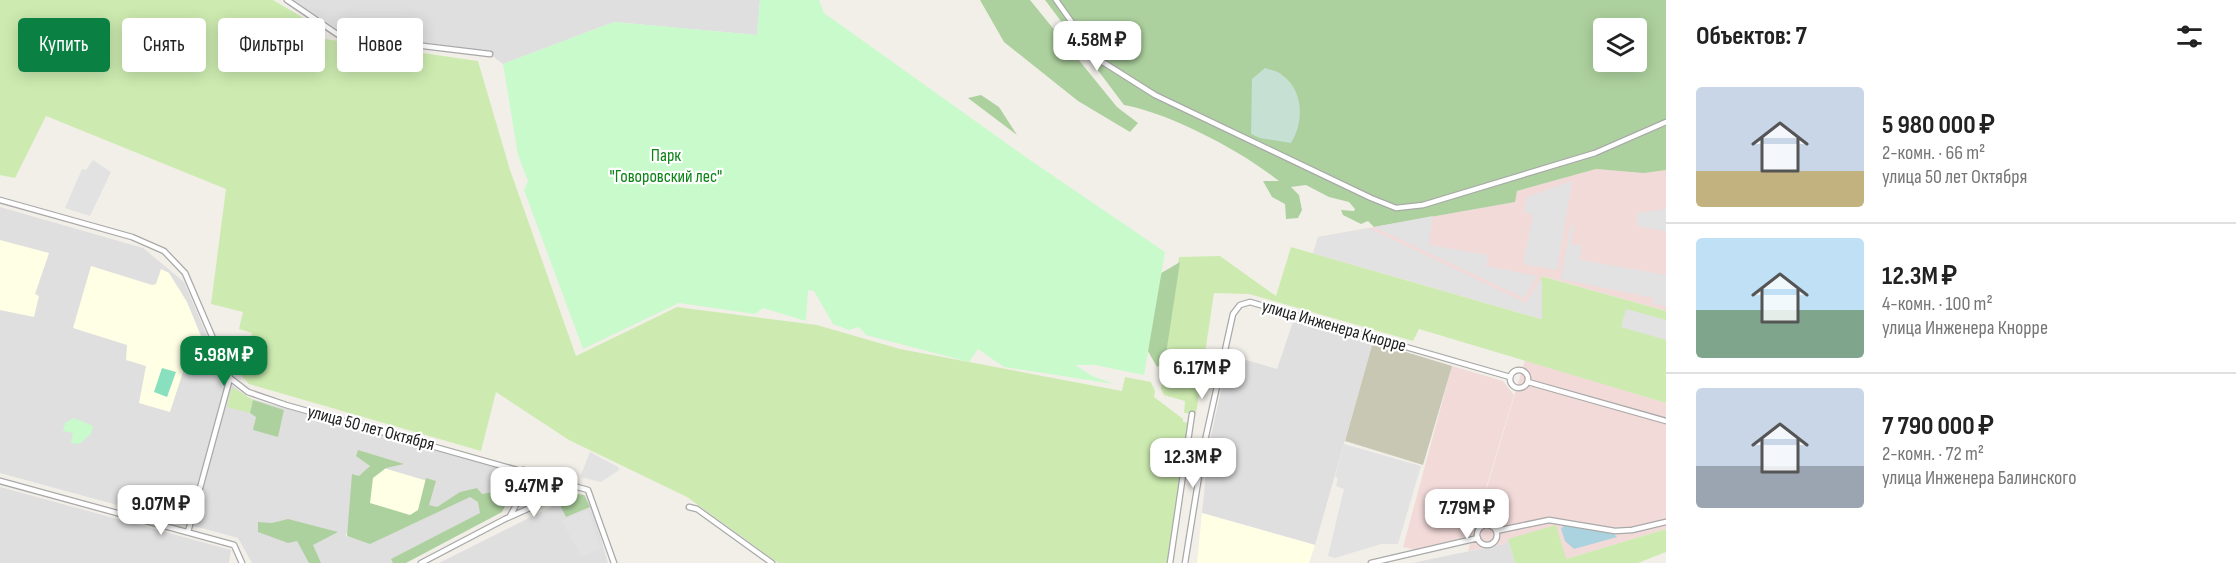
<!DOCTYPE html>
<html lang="ru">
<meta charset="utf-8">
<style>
:root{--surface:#fff;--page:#f2f2f2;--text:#222;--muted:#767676;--line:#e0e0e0;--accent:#0b8043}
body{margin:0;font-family:"Sofia Sans Condensed",sans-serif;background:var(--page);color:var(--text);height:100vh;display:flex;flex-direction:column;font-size:22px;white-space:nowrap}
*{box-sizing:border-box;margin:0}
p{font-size:20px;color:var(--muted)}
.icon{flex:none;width:33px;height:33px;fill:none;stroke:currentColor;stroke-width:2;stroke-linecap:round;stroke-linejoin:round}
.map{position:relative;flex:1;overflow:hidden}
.details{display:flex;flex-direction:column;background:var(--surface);width:570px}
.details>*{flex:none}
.banner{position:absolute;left:18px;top:18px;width:570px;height:54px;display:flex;gap:12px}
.fabs{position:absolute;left:1593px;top:18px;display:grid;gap:12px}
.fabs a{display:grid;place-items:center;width:54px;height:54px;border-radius:6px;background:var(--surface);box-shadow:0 3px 15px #0003;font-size:30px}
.price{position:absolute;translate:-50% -51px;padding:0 14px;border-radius:12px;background:#fff;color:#222;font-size:20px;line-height:39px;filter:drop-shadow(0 2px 3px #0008)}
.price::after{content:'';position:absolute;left:50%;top:36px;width:18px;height:14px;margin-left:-9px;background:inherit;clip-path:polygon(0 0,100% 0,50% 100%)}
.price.active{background:var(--accent);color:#fff}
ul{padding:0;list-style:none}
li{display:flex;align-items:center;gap:18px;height:150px;padding:0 30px}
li+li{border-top:2px solid var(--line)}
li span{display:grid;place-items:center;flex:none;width:168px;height:120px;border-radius:6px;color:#555}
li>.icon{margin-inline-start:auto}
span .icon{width:72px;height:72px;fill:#fffc;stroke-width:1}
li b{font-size:26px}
h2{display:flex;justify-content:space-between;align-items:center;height:72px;padding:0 30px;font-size:26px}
.tag{padding:0 21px;border-radius:6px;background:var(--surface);box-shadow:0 3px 15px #0003;font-size:21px;line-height:54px}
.tag.active{background:var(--accent);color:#fff}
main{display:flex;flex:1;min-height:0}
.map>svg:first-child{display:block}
</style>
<main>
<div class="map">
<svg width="1666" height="563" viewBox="0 0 1666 563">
<rect width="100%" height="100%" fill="#f2efe9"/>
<!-- residential -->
<path fill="#e0dfdf" d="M293,0H760L757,35L614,22L503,64L483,49L475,52L473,49L342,32Z
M0,207L143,248L184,282L226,380L249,398L513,472L498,511L401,563H252L238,538L0,473Z
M1294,319L1373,342L1315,545L1202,513L1209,445L1229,355L1277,369Z
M0,487L231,550L229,563H0Z
M577,494L586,495L590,501L608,563H439Z
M1508,539L1515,563H1412L1504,544Z"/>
<!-- commercial -->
<path fill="#f2dad9" d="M1596,169L1622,171L1666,170V311L1542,276V319L1313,253L1318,237L1514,202L1517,191Z
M1525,360L1666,403V529L1566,559L1508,539L1504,544L1468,551Z
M1452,366L1503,381L1514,395L1472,535L1416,550L1403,547Z"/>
<!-- education -->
<path fill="#ffffe5" d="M0,240L49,253L35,294L39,296L34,317L0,310Z
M91,266L152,285L156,284L161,269L169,273L187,302L215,370L185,366L170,412L139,403L146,366L126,360L127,345L73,328Z
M370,464L434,483L427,510L366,542L346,536Z
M1202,513L1315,545L1309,563H1197Z"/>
<!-- construction -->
<path fill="#c7c7b4" d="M1373,342L1452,366L1423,465L1345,441Z"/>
<!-- grass -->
<path fill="#cdebb0" d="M0,0H273L302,17L325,39L478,61L510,170L576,356L677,307L817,325L900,349L1122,391L1125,377L1151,382L1155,391L1154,397L1183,419V422L1190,423L1168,563H778L687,497L569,440L496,392L481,451L249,384L239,373L252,333L239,329L243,312L211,304L226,189L46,116L15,178L0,175Z
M1291,247L1541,319V276L1666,311V403L1419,329L1413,341L1249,294L1214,293L1196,414L1184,413L1185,401L1164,395L1161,389L1179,257L1220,256L1276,296Z
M232,387L253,400L250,413L227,407Z
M1556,525L1566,559L1666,529V552L1638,563H1515L1508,539Z"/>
<!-- forest -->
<path fill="#add19e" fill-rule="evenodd" d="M980,0H1030L1117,107L1138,123L1130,132L1078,101L1004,42Z
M1045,0H1666V170L1644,173L1596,169L1517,191L1515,202L1374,227L1368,221L1361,224L1343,215L1341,210L1354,211L1355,209L1349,202L1329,197L1306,185L1291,187L1299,195L1302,210L1298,218L1286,219L1285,204L1272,197L1263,181H1279C1241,151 1172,114 1124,105ZM1604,28H1636V62H1604Z
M981,95L999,107L1017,135L968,98Z
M1180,262L1165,361L1157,367L1107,279H1151Z
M253,400L284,410L278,437L253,430L256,417L250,413Z
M358,450L404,464L386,468L373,478L370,503L410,515L418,510L426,478L436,481L429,505L437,507L460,492L477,488L482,494L500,491L503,487L513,490L502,512L406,563H393L391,559L480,513L478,502L470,497L370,544L347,536L352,474L359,476L370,466L356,456Z
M577,494L584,495L590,507L566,517L559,503Z
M288,519L338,532L313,545L321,563H309L297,541L288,543L258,532V522L272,523Z"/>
<!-- wetland -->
<path fill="#c6e0d4" d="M1265,68C1270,70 1278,71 1282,75C1304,90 1304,123 1291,143L1260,138L1251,134L1252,79Z"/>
<!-- park -->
<path fill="#c8facc" d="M760,0H819L824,13L1030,160L1165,252L1144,375L1095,365H1075L1092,376L1114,384L1004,367L978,349L969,362L866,335L859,327L849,330L833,324L814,291L808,290L806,321L763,308L755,314L679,303L583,349L524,190L528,181L518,155L503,64L614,22L757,35Z
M74,418L93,426L91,434L79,444L71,443L73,433L63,431L65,423Z"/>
<!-- pitch -->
<path fill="#88e0be" d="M162,368L176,372L167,397L154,392Z"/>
<!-- parking -->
<path fill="#e2e2e2" d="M93,160L111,172L90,216L65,208L82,169L86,170Z
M1572,181L1557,270L1523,264L1533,215L1524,212L1527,197Z
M1666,209V231L1637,226V213Z
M1433,216L1429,245L1488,255L1486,266L1537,276L1524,298L1374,227Z
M1571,225H1574L1571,244L1582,246L1580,260L1666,275V306L1653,304L1654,298L1561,279Z
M1369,228L1526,303L1539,281L1542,282V319L1313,253L1318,237Z
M1626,309L1666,320V340L1621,327Z
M1344,444L1421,466L1398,544H1381L1335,558L1328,556L1344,489L1336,486L1338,478L1335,477Z
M590,452L618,467L619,470L601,482L580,477Z
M588,510L600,549L581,557L562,521Z"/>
<!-- water -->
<path fill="#aad3df" d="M1564,525L1614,534L1617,537L1574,549L1565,541L1561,529Z"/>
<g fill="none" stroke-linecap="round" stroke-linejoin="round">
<!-- minor casing -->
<g stroke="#a9a9a9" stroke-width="7">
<path id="minor" d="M287,0L340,36L490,54
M1056,0L1098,59L1155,95L1371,198L1396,208L1423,205L1595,153L1666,122
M0,200L132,237L164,251L185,273L230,378L248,392L286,405L588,490L614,563
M1510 379a9 9 0 1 1 18 0a9 9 0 1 1-18 0Z
M1528,382L1666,421
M523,470L526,475V487
M0,481L234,545L242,563
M689,507L697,509L772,563
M510,516L526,487L538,475
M1477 535a10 10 0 1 1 20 0a10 10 0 1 1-20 0Z
M1496,531L1549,520L1615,531L1632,530L1666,522
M188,532L230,378
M421,563L505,519L577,487
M1170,563L1192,414
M1185,563L1204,445L1233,314L1240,305L1250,302L1510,377
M1371,563L1478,538"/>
</g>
<!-- minor -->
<use href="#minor" stroke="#fff" stroke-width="4.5"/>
</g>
<g text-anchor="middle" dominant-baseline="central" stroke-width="4.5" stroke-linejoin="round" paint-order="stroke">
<!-- park labels -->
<g font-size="18" fill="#0c8416" stroke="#fff">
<text x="666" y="155">Парк<tspan x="666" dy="21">"Говоровский лес"</tspan></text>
</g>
<!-- street labels -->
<g font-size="18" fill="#222" stroke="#fff">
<text transform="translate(1334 326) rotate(16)">улица Инженера Кнорре</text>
<text transform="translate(371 428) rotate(15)">улица 50 лет Октября</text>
</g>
</g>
</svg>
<div class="fabs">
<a><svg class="icon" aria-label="layers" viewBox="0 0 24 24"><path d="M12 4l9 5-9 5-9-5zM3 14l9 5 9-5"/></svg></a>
</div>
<b class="price" style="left:1097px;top:72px">4.58M ₽</b>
<b class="price active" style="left:224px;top:387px">5.98M ₽</b>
<b class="price" style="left:1202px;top:400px">6.17M ₽</b>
<b class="price" style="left:1193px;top:489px">12.3M ₽</b>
<b class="price" style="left:534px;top:518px">9.47M ₽</b>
<b class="price" style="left:161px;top:536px">9.07M ₽</b>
<b class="price" style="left:1467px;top:540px">7.79M ₽</b>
<div class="banner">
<a class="tag active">Купить</a>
<a class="tag">Снять</a>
<a class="tag">Фильтры</a>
<a class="tag">Новое</a>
</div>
</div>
<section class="details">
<h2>Объектов: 7<svg class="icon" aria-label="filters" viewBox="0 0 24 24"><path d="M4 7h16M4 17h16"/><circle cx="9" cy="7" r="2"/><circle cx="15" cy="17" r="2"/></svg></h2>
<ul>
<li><span style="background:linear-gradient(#c9d6e8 70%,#c2b280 0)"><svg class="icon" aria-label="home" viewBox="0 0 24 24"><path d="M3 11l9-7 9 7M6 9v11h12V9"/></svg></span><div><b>5 980 000 ₽</b><p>2-комн. · 66 m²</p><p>улица 50 лет Октября</p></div></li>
<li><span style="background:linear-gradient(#bfe0f5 60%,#7fa58c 0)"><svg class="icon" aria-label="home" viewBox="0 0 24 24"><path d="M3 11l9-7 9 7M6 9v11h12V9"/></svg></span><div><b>12.3M ₽</b><p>4-комн. · 100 m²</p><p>улица Инженера Кнорре</p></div></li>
<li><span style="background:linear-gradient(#c9d6e8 65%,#9aa5b1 0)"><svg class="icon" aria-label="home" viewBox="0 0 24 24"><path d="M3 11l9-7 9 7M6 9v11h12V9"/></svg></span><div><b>7 790 000 ₽</b><p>2-комн. · 72 m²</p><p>улица Инженера Балинского</p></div></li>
</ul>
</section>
</main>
